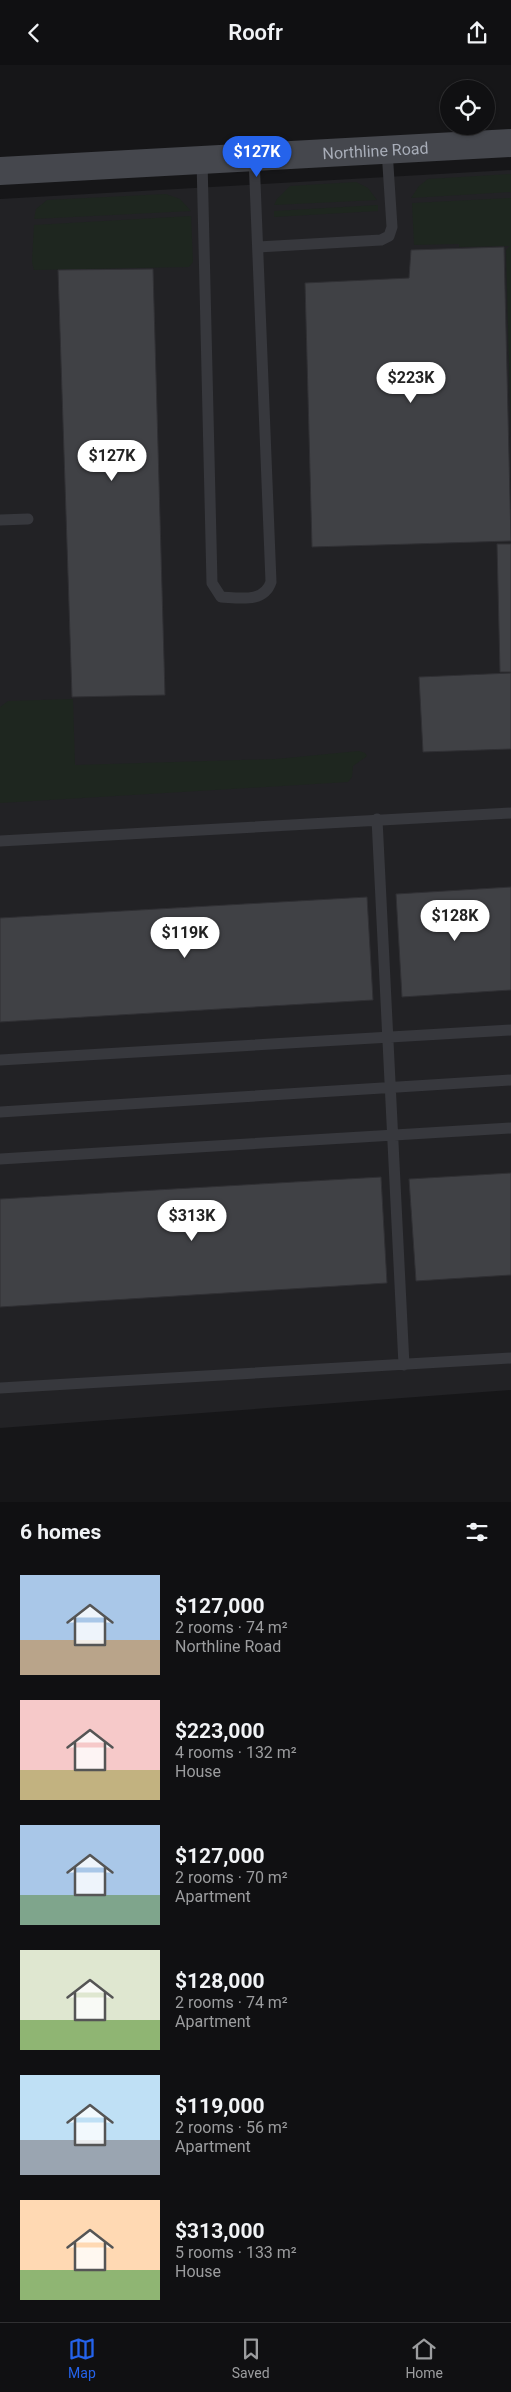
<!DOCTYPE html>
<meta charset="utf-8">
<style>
:root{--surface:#101012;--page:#19191b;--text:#f1f3f6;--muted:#9c9d9f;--line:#303032;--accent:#2563eb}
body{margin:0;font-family:Roboto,sans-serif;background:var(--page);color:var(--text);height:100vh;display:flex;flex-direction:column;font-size:19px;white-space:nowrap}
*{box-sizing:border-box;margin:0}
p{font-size:16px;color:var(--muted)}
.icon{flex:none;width:28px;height:28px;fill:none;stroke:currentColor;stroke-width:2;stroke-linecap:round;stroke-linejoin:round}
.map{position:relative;height:1437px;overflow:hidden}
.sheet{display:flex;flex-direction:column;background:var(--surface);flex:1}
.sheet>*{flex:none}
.buttons{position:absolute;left:440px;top:15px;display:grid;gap:10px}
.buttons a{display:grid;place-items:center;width:55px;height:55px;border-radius:50%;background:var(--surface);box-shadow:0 1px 4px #0004,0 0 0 1px var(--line);font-size:25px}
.price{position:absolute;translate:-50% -42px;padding:0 11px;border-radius:18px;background:#fff;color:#222;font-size:16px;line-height:32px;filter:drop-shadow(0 1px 2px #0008)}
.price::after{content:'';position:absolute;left:50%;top:30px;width:15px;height:11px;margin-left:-8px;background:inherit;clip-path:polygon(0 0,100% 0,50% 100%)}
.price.selected{background:var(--accent);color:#fff}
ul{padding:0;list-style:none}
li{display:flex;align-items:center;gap:15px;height:125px;padding:0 20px}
li span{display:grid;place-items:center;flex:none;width:140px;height:100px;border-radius:0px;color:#555}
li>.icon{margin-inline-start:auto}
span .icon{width:60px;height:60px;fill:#fffc;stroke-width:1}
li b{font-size:21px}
h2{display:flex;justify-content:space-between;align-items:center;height:60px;padding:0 20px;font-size:21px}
header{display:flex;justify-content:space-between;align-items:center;height:65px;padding:0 20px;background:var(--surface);font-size:22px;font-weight:600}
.menu{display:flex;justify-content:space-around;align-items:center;height:70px;border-top:1px solid var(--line);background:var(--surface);font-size:14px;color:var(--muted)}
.menu a{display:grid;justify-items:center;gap:2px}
.menu .selected{color:var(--accent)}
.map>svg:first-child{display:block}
</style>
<header><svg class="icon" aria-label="back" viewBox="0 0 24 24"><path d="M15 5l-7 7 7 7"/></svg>Roofr<svg class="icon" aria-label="share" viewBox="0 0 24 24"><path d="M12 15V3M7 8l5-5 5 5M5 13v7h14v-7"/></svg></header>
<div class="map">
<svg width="511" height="1437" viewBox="0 0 511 1437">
<rect width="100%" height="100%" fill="#161618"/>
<!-- built -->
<path fill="#222225" d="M511,105V1325L0,1363V134Z"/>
<!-- green -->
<path fill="#1e261f" d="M511,109V127L411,133L419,121L428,114Z
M356,117L368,123L377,135L274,140L277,134L290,121Z
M166,129L180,134L191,146L34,154L36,144L47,135Z
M511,133V372L506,185L510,181L459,182V179L414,180L412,138Z
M378,140V146L274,152V146Z
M191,151L193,197L189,202L34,205L32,197L34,160Z
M73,634L75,700L276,694L359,686L365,688L367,691L353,701L352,712L348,717L0,738V642L8,636Z"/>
<!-- building -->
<path fill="#404145" stroke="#303034" d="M504,182L511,476L312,482L305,218L409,213L411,185Z
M153,204L165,630L72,632L58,205Z
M497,479H511V607H500Z
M511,608V684L423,687L419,612Z
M511,822V925L402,932L396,829Z
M367,832L373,935L0,957V853Z
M511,1108V1210L416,1216L409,1114Z
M381,1112L387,1218L0,1242V1134Z"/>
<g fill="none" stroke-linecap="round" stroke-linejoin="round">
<!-- service -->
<path stroke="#37383d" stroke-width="11" d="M202,95L212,518L221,532C240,533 264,538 271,517L254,92
M258,182L381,175L389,171L392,162L387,85
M0,455L28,454
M377,754L404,1300
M0,776L511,748
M0,995L511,965
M0,1047L511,1015
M0,1094L511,1063
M0,1323L511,1293"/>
<!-- secondary -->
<path stroke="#45474d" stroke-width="28" id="s1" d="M0,106L511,78"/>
</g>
<g text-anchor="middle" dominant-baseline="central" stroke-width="4" stroke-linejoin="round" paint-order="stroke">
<!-- street labels -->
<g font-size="16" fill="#a8adb8" stroke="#111113">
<text stroke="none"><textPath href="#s1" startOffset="376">Northline Road</textPath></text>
</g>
</g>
</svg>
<div class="buttons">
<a><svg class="icon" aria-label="locate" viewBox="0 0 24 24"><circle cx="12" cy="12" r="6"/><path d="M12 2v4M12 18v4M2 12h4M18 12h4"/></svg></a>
</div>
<b class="price selected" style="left:257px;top:113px">$127K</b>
<b class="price" style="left:411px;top:339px">$223K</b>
<b class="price" style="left:112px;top:417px">$127K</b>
<b class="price" style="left:455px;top:877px">$128K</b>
<b class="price" style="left:185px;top:894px">$119K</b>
<b class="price" style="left:192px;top:1177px">$313K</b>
</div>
<section class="sheet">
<h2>6 homes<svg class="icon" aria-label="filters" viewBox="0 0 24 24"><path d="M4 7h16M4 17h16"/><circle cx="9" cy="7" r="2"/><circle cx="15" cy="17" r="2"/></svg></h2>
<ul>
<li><span style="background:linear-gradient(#a9c7e8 65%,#b9a48a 0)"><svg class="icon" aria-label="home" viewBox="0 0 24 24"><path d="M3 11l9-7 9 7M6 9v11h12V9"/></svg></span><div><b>$127,000</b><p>2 rooms · 74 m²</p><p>Northline Road</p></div></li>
<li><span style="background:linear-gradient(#f6c9c9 70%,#c2b280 0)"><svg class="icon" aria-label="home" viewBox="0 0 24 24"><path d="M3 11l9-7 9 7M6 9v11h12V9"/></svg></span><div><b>$223,000</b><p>4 rooms · 132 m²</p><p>House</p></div></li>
<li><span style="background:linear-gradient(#a9c7e8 70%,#7fa58c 0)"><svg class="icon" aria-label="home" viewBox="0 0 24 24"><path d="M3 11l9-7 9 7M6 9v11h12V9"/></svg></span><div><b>$127,000</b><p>2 rooms · 70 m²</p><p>Apartment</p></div></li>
<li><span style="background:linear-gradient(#dfe7d0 70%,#8fb573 0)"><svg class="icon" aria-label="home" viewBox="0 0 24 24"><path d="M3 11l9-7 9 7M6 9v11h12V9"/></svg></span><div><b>$128,000</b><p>2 rooms · 74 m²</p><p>Apartment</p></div></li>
<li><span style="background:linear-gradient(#bfe0f5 65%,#9aa5b1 0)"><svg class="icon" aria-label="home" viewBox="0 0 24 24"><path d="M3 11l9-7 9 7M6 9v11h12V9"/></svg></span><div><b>$119,000</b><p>2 rooms · 56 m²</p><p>Apartment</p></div></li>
<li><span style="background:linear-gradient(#ffd9b3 70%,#8fb573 0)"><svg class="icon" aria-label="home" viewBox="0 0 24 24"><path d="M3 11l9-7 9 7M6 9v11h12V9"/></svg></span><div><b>$313,000</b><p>5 rooms · 133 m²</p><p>House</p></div></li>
</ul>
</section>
<nav class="menu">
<a class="selected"><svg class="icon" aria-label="map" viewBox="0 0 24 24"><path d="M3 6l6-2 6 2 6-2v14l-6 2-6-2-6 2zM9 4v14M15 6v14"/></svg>Map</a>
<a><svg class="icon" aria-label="saved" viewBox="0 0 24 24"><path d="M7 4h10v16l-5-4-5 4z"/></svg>Saved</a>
<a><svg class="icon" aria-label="home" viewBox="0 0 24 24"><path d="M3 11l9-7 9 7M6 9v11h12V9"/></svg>Home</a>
</nav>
